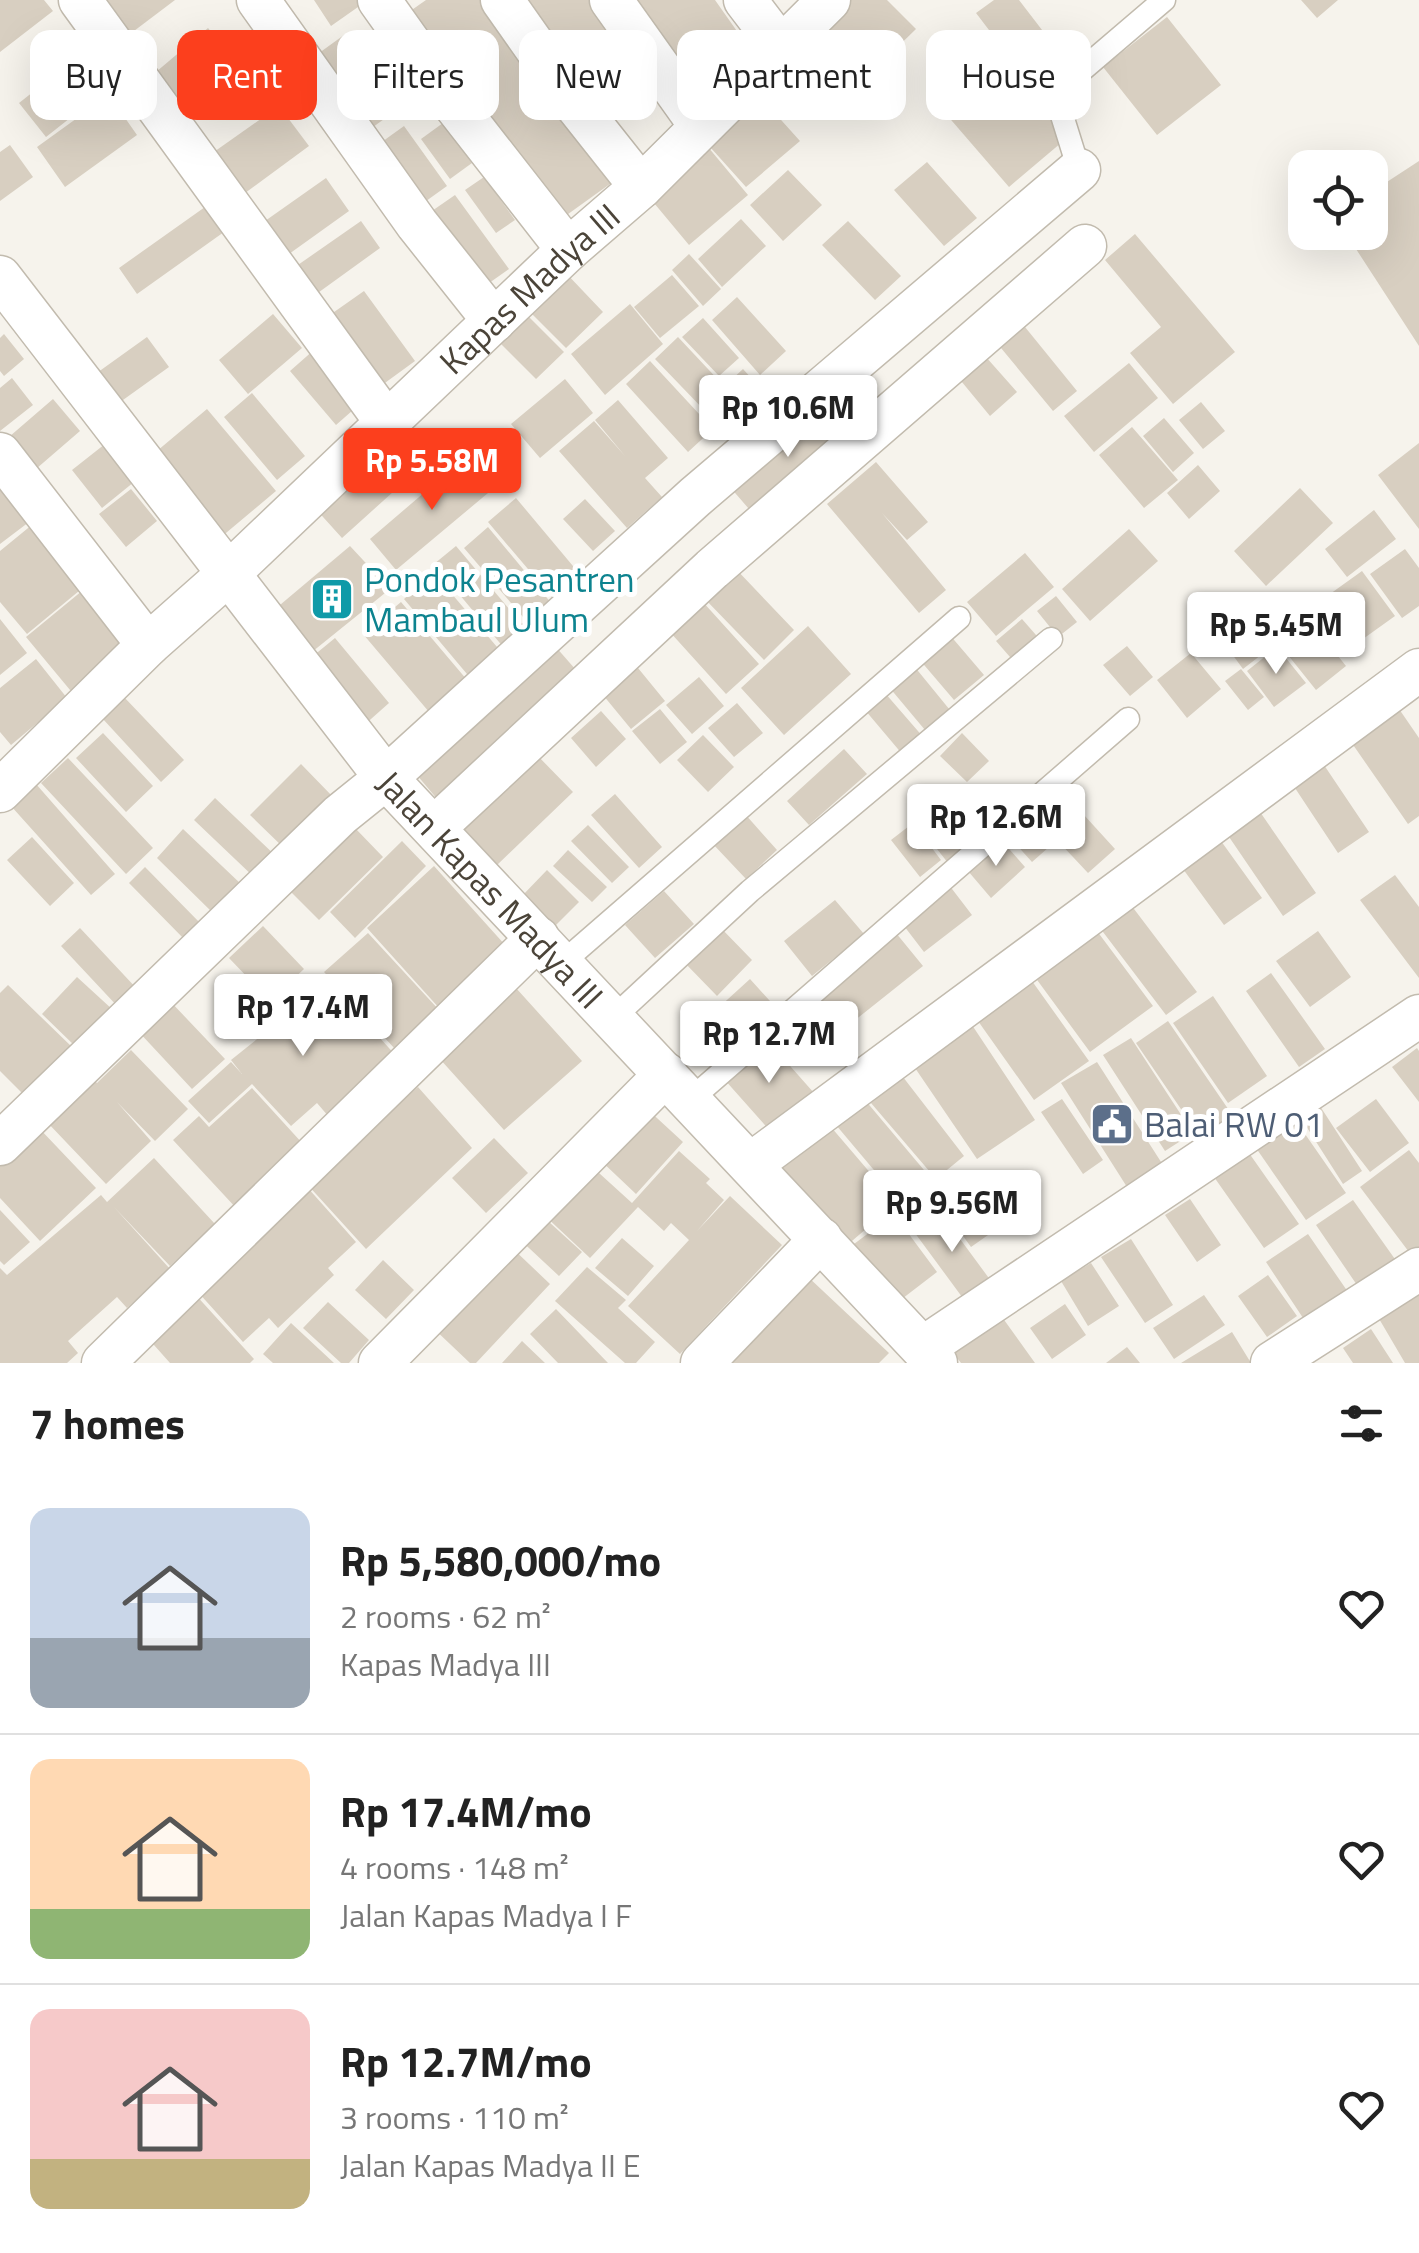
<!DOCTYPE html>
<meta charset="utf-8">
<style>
:root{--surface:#fff;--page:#f2f2f2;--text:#222;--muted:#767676;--line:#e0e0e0;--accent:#fc3f1d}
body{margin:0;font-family:"Titillium Web",sans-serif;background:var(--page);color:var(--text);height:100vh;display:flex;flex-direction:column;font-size:38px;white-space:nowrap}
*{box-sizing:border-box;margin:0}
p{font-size:32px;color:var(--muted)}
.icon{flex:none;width:55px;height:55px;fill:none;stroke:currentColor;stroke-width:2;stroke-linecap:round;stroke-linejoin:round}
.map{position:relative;height:1363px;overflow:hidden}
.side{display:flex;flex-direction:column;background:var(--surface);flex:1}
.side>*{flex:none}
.banner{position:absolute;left:30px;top:30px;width:1360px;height:90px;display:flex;gap:20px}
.fabs{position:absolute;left:1288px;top:150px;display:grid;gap:20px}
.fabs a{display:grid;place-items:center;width:100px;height:100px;border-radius:20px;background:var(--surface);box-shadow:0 10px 40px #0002;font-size:50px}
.price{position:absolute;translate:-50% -85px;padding:0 22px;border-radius:10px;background:#fff;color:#222;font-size:32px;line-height:65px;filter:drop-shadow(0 2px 5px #0008)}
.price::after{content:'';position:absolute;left:50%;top:60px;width:30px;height:22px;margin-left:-15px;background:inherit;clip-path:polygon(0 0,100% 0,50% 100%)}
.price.selected{background:var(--accent);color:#fff}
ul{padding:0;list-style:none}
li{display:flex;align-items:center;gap:30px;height:250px;padding:0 30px}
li+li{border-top:2px solid var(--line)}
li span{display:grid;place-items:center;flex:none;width:280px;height:200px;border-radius:20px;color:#555}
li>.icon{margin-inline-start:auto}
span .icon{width:120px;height:120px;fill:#fffc;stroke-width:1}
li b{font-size:42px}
h2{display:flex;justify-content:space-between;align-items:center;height:120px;padding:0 30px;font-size:42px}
.pill{padding:0 35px;border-radius:20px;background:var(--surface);box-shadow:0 10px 40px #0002;font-size:35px;line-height:90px}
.pill.selected{background:var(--accent);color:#fff}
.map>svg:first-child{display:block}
</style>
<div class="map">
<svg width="1419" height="1363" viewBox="0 0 1419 1363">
<rect width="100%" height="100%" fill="#f6f3ec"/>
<!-- building -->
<path fill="#d8cfc1" d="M0,0H44L53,11L0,52Z
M104,0H175L130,34Z
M314,0H368L331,26Z
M426,0H494L621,176L557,222L406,14Z
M510,0H607L633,34L569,83Z
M613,0H715L758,61L689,109Z
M847,0H887L916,29L836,107L788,59Z
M994,0H1019L1062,56L1028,81L976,13Z
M1301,0H1338L1317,18Z
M1167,17L1221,85L1157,135L1103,67Z
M208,28L244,70L192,114L156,72Z
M344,35L398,109L362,135L308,61Z
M993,49L1068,137L1009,187L933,99Z
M71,62L98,96L46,137L19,103Z
M780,63L803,89L781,108L758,83Z
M755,91L800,141L746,187L702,138Z
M109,95L137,135L65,187L37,147Z
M279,106L309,146L241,196L211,154Z
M443,123L472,163L450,179L421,139Z
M404,126L447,186L415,209L372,149Z
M703,141L748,195L689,245L644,191Z
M10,145L33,177L0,201V152Z
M1419,161V346L1345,232H1370V193Z
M927,162L977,218L944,246L894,190Z
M788,170L822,205L783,241L750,205Z
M484,177L515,220L496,233L465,190Z
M326,178L349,211L289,254L265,221Z
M455,195L509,269L482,288L429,213Z
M205,207L224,232L137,294L119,268Z
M741,219L766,246L722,287L698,259Z
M361,221L380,248L315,295L295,267Z
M848,221L901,276L875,300L822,245Z
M1135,234L1235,352L1173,404L1130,353L1161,327L1105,260Z
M689,254L721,289L703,306L672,270Z
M564,271L603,312L566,348L526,308Z
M672,275L699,306L660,338L634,307Z
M364,291L415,361L378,388L327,317Z
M737,297L786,351L760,375L712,320Z
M630,304L663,344L605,395L571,354Z
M519,307L564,352L536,379L491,334Z
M273,314L302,348L248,394L219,360Z
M703,318L739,358L719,376L682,337Z
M1025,327L1077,391L1053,411L1001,348Z
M4,334L24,359L4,376L0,371V338Z
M147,337L169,367L116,405L94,375Z
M678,337L723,385L715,392L745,424L731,438L655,359Z
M978,348L1017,392L990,416L952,370Z
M315,349L361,403L336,425L290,371Z
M650,361L713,429L688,452L626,384Z
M1129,363L1158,398L1094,452L1064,416Z
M743,369L774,403L750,426L718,392Z
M12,378L33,405L0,431V388Z
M565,379L593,413L540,458L511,424Z
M252,393L305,456L277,480L224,417Z
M813,397L853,442L762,524L723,479Z
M53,399L80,431L29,475L2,443Z
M618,400L668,458L645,478L662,497L627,528L559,451L594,421L625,456L595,420Z
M1201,402L1225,431L1203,449L1179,420Z
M207,409L276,491L220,538L151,456Z
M1164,418L1194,453L1173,472L1143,436Z
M406,424L434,455L342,538L314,507Z
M1132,427L1178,480L1144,508L1099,455Z
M1419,443V529L1378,475Z
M105,444L134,482L102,508L72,470Z
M467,456L494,488L396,570L370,539Z
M876,462L928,522L907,540L882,513L946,590L919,613L827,504Z
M1198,465L1220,491L1189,519L1167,493Z
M0,484L29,522L0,544Z
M1300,488L1333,523L1266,586L1234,551Z
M131,489L157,521L126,547L99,514Z
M516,498L583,578L556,602L488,522Z
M585,499L615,531L593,551L563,519Z
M1374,510L1396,539L1347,577L1325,549Z
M33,524L85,586L27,634L0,602V551Z
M488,527L552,604L529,624L464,548Z
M1129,529L1158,561L1090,621L1062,589Z
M350,546L390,589L307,656L274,610Z
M456,546L526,629L504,648L434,564Z
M1405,549L1419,568V606L1402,618L1370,574Z
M1025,553L1054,587L996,636L967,602Z
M734,567L794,630L764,660L703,597Z
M1362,571L1395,616L1342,654L1309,609Z
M434,573L503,654L472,680L404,599Z
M88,586L137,645L75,696L26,637Z
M1270,595L1296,628L1243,669L1218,635Z
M1056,596L1077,622L1058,637L1037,611Z
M702,601L759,664L726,694L669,631Z
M401,602L473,687L435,719L363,634Z
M0,619L27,653L0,675Z
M1022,619L1043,643L1017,665L996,641Z
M1310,621L1346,666L1316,690L1280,645Z
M808,626L851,674L784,735L741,688Z
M949,634L984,675L954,700L919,659Z
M335,638L389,703L362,727L307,661Z
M555,646L583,678L438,800L411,768Z
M1127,646L1153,677L1130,696L1103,665Z
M1277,647L1306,683L1274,707L1247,671Z
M1191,653L1221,689L1187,718L1157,680Z
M36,659L67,698L11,745L0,732V688Z
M914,666L954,715L930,736L889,687Z
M638,668L665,701L631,729L603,695Z
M1241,669L1264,697L1248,710L1225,681Z
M699,677L724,706L692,734L666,705Z
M885,693L924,738L903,755L865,710Z
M124,697L184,760L161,782L102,718Z
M737,703L763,733L734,757L708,728Z
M1397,706L1419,738V816L1408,824L1349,739Z
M660,709L687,742L660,764L632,731Z
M601,711L626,739L596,767L571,738Z
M103,733L153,786L126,812L76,758Z
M962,733L989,761L967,782L940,756Z
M703,735L734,767L708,792L677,760Z
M844,749L867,774L809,825L787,801Z
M535,753L573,792L496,866L458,827Z
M68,758L153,848L126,874L41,783Z
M301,764L334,798L285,849L250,815Z
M1324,765L1369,832L1338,853L1293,785Z
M36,784L115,874L91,895L11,806Z
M1048,790L1077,822L1084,815L1115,849L1088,873L1057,840L1032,862L1004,831Z
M615,794L662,847L639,868L591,815Z
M215,798L278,858L257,880L194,820Z
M951,799L980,836L948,863L919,826Z
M1258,809L1316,893L1283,916L1225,831Z
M745,814L777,850L746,879L712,843Z
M913,823L941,860L920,877L891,840Z
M588,825L629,867L612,883L571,841Z
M355,828L383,857L319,920L291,892Z
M183,829L242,885L214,914L157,858Z
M32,837L74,883L50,906L7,860Z
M402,841L426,866L355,938L330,912Z
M1002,841L1025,867L991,898L968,871Z
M1221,841L1262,898L1224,925L1183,869Z
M568,850L607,887L592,902L553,866Z
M434,866L506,946L440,1009L367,928Z
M145,867L203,926L187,942L129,883Z
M547,870L579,902L552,929L521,897Z
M1395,875L1419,907V978L1360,900Z
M949,885L972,915L924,952L901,922Z
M664,891L694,924L655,958L625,925Z
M835,900L864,934L812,976L784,941Z
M1131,905L1197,992L1166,1015L1100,928Z
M263,926L304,969L270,1001L229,958Z
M719,926L752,960L717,996L683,961Z
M1094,927L1153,1006L1090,1052L1032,973Z
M80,928L138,990L119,1008L61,946Z
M1318,931L1351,977L1310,1007L1276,961Z
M368,933L439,1010L395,1049L324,972Z
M896,933L923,966L810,1056L783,1023Z
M1271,973L1325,1049L1299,1067L1246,991Z
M322,974L398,1058L329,1117L317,1103L291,1126L252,1084L209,1123L188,1101L231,1062L242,1074L231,1060L282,1019L298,1035L279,1014Z
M77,977L113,1010L77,1048L42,1014Z
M750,979L780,1012L724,1063L694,1030Z
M1032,981L1089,1061L1034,1100L978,1021Z
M8,985L72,1047L24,1095L0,1071V993Z
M516,988L582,1061L504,1130L439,1058Z
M1213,996L1267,1076L1228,1103L1173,1023Z
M169,1000L225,1059L192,1089L137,1030Z
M1168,1021L1235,1119L1202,1140L1136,1043Z
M972,1025L1035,1120L977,1159L913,1065Z
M1131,1038L1193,1133L1165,1151L1103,1055Z
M768,1041L814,1093L771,1132L724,1079Z
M1417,1048L1419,1051V1102L1392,1067Z
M131,1050L188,1109L155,1141L117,1102L151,1141L106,1184L46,1121L92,1078L97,1083Z
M1097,1062L1163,1165L1127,1187L1061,1083Z
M903,1077L964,1156L936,1179L871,1103Z
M418,1087L472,1148L366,1249L306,1183Z
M252,1088L303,1144L237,1209L173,1140L199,1116L209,1127Z
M1062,1099L1103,1160L1083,1174L1041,1112Z
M1376,1099L1409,1143L1370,1172L1336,1128Z
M865,1100L929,1176L900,1201L836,1125Z
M1318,1103L1362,1171L1343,1184L1299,1115Z
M645,1107L683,1142L636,1194L598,1158Z
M825,1120L896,1203L845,1247L774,1164Z
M1296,1121L1346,1193L1306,1220L1256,1148Z
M38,1127L96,1188L40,1241L0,1198V1163Z
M494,1138L528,1173L486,1213L452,1178Z
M1409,1150L1419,1163V1257L1415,1260L1360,1187Z
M679,1151L710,1179L706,1183L724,1200L697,1231L730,1196L782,1245L680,1354L628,1306L689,1240L671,1223L664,1231L638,1207L590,1258L542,1213L588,1163L632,1203Z
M1249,1153L1299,1224L1264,1248L1214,1177Z
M154,1158L215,1224L170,1266L114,1207L170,1269L127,1308L117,1297L68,1341L78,1353L67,1363H0V1268L7,1275L101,1195L107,1202Z
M986,1170L1018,1214L971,1247L939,1203Z
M307,1187L356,1242L328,1268L334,1275L278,1328L269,1318L243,1342L197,1291Z
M1190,1199L1221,1245L1197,1262L1165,1215Z
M1353,1200L1397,1262L1359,1288L1316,1225Z
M938,1209L991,1281L965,1301L912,1229Z
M0,1210L30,1242L4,1265L0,1261Z
M537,1211L582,1252L559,1276L515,1235Z
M894,1214L937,1272L894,1305L850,1247Z
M1308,1234L1348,1292L1305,1321L1266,1262Z
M622,1238L654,1266L628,1296L595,1268Z
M1131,1239L1173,1305L1145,1323L1101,1257Z
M508,1244L550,1284L476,1363H470L431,1326Z
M383,1260L414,1290L386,1319L355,1290Z
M1091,1263L1119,1306L1088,1326L1061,1281Z
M587,1267L626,1300L618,1308L655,1342L636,1363H625L555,1301Z
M806,1275L889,1353L879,1363H723Z
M1268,1275L1297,1316L1267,1337L1238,1296Z
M194,1293L254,1359L250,1363H170L146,1336Z
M1419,1293V1363H1405L1378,1317Z
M1204,1295L1225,1325L1174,1359L1153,1328Z
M328,1302L369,1340L349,1363H341L303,1328Z
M1065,1304L1086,1335L1052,1359L1030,1328Z
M556,1309L608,1363H558L530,1334Z
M1002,1317L1035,1363H961L952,1351Z
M291,1323L334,1363H273L263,1354Z
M1371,1329L1393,1363H1353L1343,1348Z
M1232,1332L1251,1363H1181Z
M522,1341L545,1363H502Z
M1127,1347L1140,1363H1106Z"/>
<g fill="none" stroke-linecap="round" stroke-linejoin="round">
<!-- service casing -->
<g stroke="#c2bbae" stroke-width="25">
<path id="service" d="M1079,170L1055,93L1164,0
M562,963L959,618
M613,1018L750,891L1051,639
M690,1100L1128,719"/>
</g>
<!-- minor casing -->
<g stroke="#c2bbae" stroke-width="45">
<g id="minor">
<path d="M80,0L387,423"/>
<path d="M258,0L417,224L494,321"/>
<path d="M379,0L443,90L568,250"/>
<path d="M502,0L576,105L641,187"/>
<path d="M611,0L700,125"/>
<path d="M745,0L780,46"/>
<path id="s1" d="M0,277L386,778L936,1363"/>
<path d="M0,454L148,645"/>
<path id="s2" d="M0,791L148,645L227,575L568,250L641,187L829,0"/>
<path d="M434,828L712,569L1085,246"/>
<path d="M0,1144L340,815L386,778L695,497L1079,170"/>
<path d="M751,1164L1419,670"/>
<path d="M923,1348L1419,1016"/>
<path d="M103,1363L538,938"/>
<path d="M380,1363L666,1074"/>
<path d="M702,1363L821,1239"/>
<path d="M1272,1363L1419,1269"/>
</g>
</g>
<!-- service -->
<use href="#service" stroke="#fff" stroke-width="22"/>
<!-- minor -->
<use href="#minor" stroke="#fff" stroke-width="42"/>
</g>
<!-- icons -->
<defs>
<g id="building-square" transform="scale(2.25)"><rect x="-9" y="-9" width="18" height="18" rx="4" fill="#0f9aa8" stroke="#fff"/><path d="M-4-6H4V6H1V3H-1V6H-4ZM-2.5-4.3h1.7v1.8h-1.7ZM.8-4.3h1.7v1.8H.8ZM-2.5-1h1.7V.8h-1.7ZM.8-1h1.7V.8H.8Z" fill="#fff"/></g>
<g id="civic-square" transform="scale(2.25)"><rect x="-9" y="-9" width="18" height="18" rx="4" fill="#5c6f8a" stroke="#fff"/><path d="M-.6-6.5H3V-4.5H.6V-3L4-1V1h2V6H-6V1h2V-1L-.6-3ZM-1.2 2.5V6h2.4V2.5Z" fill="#fff"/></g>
</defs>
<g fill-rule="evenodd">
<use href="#building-square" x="332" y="599"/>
<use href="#civic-square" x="1112" y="1124"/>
</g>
<g text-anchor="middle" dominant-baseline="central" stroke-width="10" stroke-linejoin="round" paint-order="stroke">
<!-- street labels -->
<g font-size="35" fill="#4b4439" stroke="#fff">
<text stroke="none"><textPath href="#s2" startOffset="730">Kapas Madya III</textPath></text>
<text stroke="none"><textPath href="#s1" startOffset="785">Jalan Kapas Madya III</textPath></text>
</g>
<!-- culture labels -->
<g font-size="35" fill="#0d838f" stroke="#fff" text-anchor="start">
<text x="364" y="579">Pondok Pesantren<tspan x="364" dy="40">Mambaul Ulum</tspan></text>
</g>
<!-- service labels -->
<g font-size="35" fill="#4e5e75" stroke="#fff" text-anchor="start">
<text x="1144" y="1124">Balai RW 01</text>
</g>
</g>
</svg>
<div class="fabs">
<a><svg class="icon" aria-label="locate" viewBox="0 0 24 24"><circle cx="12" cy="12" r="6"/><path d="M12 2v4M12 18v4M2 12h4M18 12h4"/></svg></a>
</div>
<b class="price" style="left:788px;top:460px">Rp 10.6M</b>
<b class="price selected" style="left:432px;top:513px">Rp 5.58M</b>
<b class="price" style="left:1276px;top:677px">Rp 5.45M</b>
<b class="price" style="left:996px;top:869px">Rp 12.6M</b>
<b class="price" style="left:303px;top:1059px">Rp 17.4M</b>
<b class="price" style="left:769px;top:1086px">Rp 12.7M</b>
<b class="price" style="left:952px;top:1255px">Rp 9.56M</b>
<div class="banner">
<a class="pill">Buy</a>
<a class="pill selected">Rent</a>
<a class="pill">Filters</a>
<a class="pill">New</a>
<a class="pill">Apartment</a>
<a class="pill">House</a>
</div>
</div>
<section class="side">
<h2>7 homes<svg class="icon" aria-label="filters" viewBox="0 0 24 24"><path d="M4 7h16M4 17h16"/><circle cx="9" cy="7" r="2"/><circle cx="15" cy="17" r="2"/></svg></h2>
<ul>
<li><span style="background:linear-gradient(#c9d6e8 65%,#9aa5b1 0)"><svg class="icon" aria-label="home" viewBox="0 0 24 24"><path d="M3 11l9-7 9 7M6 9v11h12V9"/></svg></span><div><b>Rp 5,580,000/mo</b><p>2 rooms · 62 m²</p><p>Kapas Madya III</p></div><svg class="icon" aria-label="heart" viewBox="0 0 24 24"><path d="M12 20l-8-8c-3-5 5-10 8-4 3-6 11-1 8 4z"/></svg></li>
<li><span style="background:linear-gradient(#ffd9b3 75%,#8fb573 0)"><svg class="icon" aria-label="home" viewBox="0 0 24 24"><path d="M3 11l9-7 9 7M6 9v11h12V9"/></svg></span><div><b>Rp 17.4M/mo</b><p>4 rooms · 148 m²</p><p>Jalan Kapas Madya I F</p></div><svg class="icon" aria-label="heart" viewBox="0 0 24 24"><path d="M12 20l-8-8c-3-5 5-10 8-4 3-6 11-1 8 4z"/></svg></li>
<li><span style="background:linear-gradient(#f6c9c9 75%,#c2b280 0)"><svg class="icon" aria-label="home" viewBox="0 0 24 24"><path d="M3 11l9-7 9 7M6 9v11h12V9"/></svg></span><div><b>Rp 12.7M/mo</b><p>3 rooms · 110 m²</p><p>Jalan Kapas Madya II E</p></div><svg class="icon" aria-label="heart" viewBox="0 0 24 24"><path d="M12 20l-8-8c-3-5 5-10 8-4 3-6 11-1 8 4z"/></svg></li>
</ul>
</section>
